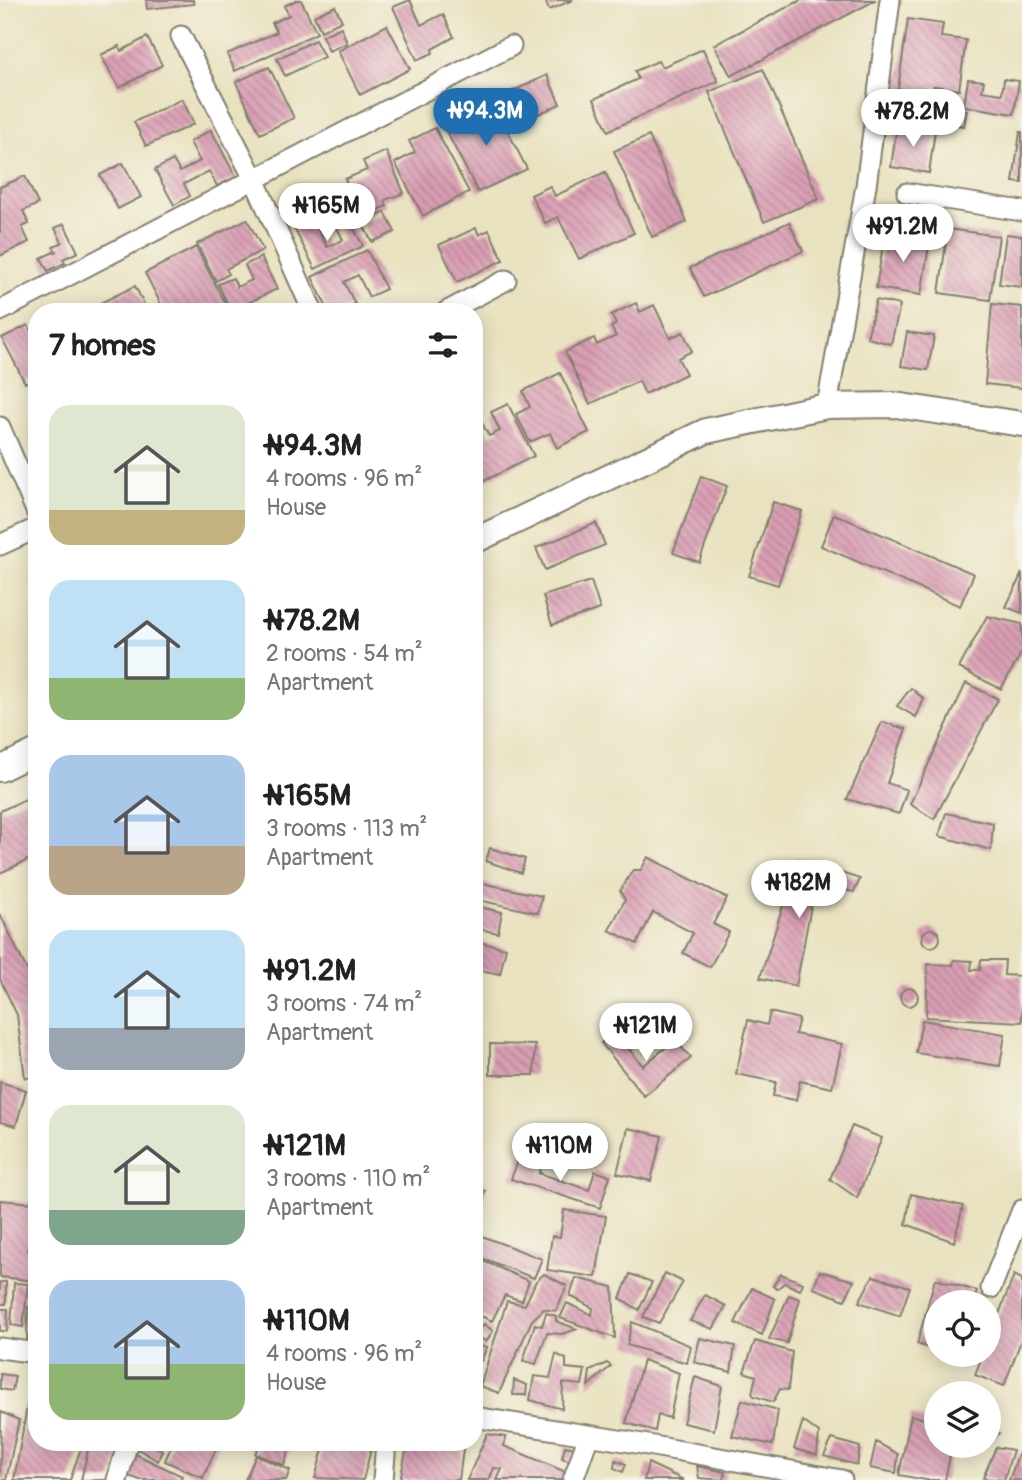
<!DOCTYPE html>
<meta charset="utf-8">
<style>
:root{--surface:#fff;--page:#f2f2f2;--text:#222;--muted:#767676;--accent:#1f6fb2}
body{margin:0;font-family:Pangolin,sans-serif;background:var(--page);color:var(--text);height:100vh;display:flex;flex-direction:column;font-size:26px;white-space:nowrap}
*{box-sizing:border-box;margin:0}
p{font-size:23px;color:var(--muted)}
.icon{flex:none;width:38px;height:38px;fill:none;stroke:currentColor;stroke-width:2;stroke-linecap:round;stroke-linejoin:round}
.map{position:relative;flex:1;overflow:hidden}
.sheet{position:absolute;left:28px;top:303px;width:455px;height:1148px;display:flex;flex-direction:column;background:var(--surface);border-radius:28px;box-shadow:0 4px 18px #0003}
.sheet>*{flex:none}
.buttons{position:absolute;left:924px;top:1290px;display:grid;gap:14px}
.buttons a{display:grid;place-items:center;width:77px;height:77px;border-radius:50%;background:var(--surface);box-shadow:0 4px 18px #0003;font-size:35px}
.price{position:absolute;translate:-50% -60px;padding:0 16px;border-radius:24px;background:#fff;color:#222;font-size:23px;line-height:46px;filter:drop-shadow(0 2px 4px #0008)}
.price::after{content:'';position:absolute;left:50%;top:42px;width:21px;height:16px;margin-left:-10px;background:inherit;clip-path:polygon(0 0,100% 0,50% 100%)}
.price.selected{background:var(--accent);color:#fff}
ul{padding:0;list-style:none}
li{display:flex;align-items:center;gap:21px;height:175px;padding:0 21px}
li span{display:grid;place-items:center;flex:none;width:196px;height:140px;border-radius:21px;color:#555}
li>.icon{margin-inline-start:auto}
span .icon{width:84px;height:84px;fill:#fffc;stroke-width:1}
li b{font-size:30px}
h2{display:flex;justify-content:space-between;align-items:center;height:84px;padding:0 21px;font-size:30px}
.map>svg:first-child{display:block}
</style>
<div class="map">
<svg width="1022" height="1480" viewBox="0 0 1022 1480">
<defs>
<pattern id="building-back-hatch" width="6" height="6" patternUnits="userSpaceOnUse" patternTransform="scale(1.75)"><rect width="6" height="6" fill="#da9eb4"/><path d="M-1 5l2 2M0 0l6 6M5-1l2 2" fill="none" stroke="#b08092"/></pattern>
</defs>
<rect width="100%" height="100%" fill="#f7f3e8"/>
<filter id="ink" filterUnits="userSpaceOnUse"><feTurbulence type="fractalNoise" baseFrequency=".0143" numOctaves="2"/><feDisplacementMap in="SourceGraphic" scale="14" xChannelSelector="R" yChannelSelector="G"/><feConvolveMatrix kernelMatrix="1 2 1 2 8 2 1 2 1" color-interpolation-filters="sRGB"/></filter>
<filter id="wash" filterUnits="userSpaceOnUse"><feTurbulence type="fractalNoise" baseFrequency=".00686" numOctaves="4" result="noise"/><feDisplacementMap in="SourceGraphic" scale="28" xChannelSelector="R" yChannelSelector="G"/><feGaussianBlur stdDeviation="1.57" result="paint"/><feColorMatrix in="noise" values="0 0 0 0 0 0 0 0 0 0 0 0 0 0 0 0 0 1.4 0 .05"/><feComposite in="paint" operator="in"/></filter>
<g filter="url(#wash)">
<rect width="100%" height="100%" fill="#e9e2c0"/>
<g id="blocks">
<!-- building -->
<path fill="url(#building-back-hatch)" d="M146,0H193L194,4L147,9Z
M297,0H301L317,33L235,71L227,54L277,32L272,23L289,15L284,6Z
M410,0L421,25L443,14L454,37L432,49L433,53L417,60L393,7Z
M545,0H573L549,10Z
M801,0H876L731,76L714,45Z
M335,6L342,21L321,31L314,16Z
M908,19L943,24L941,37L966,40L959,90L934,86L933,94L898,89Z
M387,25L410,69L360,95L338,51Z
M341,27L347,43L329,51L322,36Z
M147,37L162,65L119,88L101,55L119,46L121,51Z
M315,40L324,57L285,76L277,59Z
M703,49L718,81L608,131L594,99L638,79L635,71L658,61L662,67Z
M269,67L294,118L260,134L236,82Z
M763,69L819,199L764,222L709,92Z
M547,75L560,104L511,127L498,98Z
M968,79L984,81L982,91L1002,94L1004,79L1019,81L1014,114L964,106Z
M182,99L194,124L146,146L134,122Z
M910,102L967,110L964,126L908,118Z
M494,104L527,169L478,192L445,129Z
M897,125L935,130L929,173L891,167Z
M435,128L469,192L423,216L395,163L415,152L409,141Z
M211,130L236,177L217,186L209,171L184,184L190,196L174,205L155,170L173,160L180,172L200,161L190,142Z
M1020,132H1022V183L1013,182Z
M649,136L687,222L652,237L614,151Z
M386,151L404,193L385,200L387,206L361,217L345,179L367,170L363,161Z
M123,163L141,197L118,209L100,175Z
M605,172L634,233L579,259L558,217L545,223L531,195L550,186L555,196Z
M25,176L38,204L23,211L29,224L22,227L29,242L0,256V187Z
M385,212L395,232L372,242L362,223Z
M247,219L263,250L226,269L229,274L216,281L197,244Z
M313,219L327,247L343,240L337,227L350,221L363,246L315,269L294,228Z
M789,222L803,251L704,297L690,268Z
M64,224L78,252L63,259L65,263L48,271L41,258L56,251L53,247L62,242L55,228Z
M476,228L479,235L489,230L503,260L457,282L439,245Z
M948,229L999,236L990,300L939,293Z
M885,233L930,240L921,295L876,288Z
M1006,234L1022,236V287L999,284Z
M196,247L226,305L214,312L209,304L198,309L199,312H165L145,273Z
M367,250L386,289L369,297L358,275L344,282L355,304L338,312H329L312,277Z
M261,257L277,289L231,311L218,284L233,278L237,287L252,280L245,265Z
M135,286L148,312H92L90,308Z
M876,300L900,305L891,344L867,338Z
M636,303L640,312L654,305L670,338L683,332L692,351L678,358L686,374L645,394L639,381L590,404L565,352L594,338L597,345L616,336L611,327L616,324L611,315Z
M992,304L1022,307V388L985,384Z
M28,325L37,343V377L25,383L2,338Z
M907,332L934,336L928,370L901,366Z
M560,373L589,432L557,448L550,433L530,442L516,414L530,407L523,391Z
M508,404L534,456L482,482L474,466V427L482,423L489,436L500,431L491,412Z
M701,476L727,486L699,562L673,553Z
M773,502L802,511L778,585L749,576Z
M834,514L974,574L960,606L821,546Z
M596,523L605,545L545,570L536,548Z
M1022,573V613L1006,607Z
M591,581L600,609L552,625L543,596Z
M987,616L1022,624V652L1001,689L959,668Z
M966,683L998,699L934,819L910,804Z
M911,688L924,699L916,717L897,706Z
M882,722L906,729L887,783L907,790L899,814L847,799Z
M37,794V856L0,873V811Z
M946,813L993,823L991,850L939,836Z
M490,848L525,859L521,873L486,861Z
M648,857L727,898L713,924L729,932L710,967L683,953L693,933L653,912L637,944L609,930L625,900L620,891L633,870H641Z
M798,859L860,879L854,892L815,885L796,986L760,978Z
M482,883L542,896L538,913L478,900Z
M474,906L502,912L498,933L474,928Z
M0,914L37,991V1077L25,1078L17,1015L0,979Z
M922 938a9 9 0 1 1 18 0a9 9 0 1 1-18 0Z
M474,941L506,948L500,974L474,969Z
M954,960L972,961L971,970H980L981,960H1005L1004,975L1022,976V1022L926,1017L928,964L953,965Z
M900 997a9 9 0 1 1 18 0a9 9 0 1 1-18 0Z
M770,1012L799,1019L795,1034L842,1044L832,1088L800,1081L796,1100L773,1096L776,1082L736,1074L748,1020L767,1025Z
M922,1020L1005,1034L1000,1066L916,1053Z
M615,1032L643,1066L675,1040L691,1058L644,1096L601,1043Z
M490,1044L535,1045L534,1075H490Z
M0,1082L26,1090L16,1126L0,1122Z
M852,1126L882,1138L857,1198L830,1179Z
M628,1128L662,1136L651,1181L617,1173Z
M520,1155L542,1162L539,1173L589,1190L595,1171L610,1176L600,1208L511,1179Z
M474,1187L486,1191L475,1222H474Z
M911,1194L963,1206L954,1242L906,1224Z
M0,1200L33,1203L28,1251L37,1252V1281L0,1277Z
M564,1210L606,1216L596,1277L547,1270L552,1236L560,1237Z
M474,1233L542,1259L534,1278L474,1255Z
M474,1257L529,1281L522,1301L505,1295L492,1321L474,1313V1301L478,1295L474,1293Z
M820,1271L854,1281L845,1300L813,1288Z
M665,1273L683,1282L659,1323L643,1317Z
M544,1274L567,1286L556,1311L544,1309L532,1320L499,1393L480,1386L507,1301L525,1305L536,1281Z
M630,1274L652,1282L639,1310L620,1298Z
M781,1274L803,1283L800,1290L784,1283L777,1289L773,1286Z
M1014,1275L1022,1279V1338L1004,1386L975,1375L983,1354H989V1340Z
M873,1276L910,1287L900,1316L859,1302Z
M576,1278L613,1287L615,1338L560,1318L567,1303L592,1315L593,1308L570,1296Z
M935,1279L977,1291L974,1302H936V1350L917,1344Z
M0,1282H6V1304H0Z
M14,1283L28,1284L23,1327L11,1325Z
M752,1288L775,1299L762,1335L735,1323Z
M705,1295L726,1306L713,1329L690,1321Z
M789,1295L800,1299L787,1343L769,1339Z
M28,1307H37V1342L27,1340Z
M0,1309H8L7,1331H0Z
M546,1313L556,1316V1321L577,1329L562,1334L547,1333L536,1364L523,1361L535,1324L542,1326Z
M632,1322L691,1346L687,1363L627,1345Z
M484,1324L493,1331L486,1342L477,1335Z
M700,1338L735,1346L731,1372L694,1362Z
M755,1341L792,1352L788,1390L780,1389L773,1402L754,1396L752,1393L756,1376L744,1372Z
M476,1346L487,1347L481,1361L474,1360Z
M556,1354L566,1359V1368L585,1370L582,1385L563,1383L562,1409L530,1400L534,1376L550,1378Z
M643,1360L679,1373L670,1418L658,1415L655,1431L626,1423Z
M607,1363L611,1366L588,1386L590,1371Z
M33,1373L37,1374V1442H83L70,1480H14Z
M0,1374L15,1376L12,1391L0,1389Z
M695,1377L722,1386L714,1430L683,1423Z
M514,1380L527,1385L526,1395H513Z
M742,1400L778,1410L773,1445L732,1436Z
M1,1412L19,1420L6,1480H0Z
M911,1415L936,1423V1446H952L945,1480H926L899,1475Z
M803,1421L819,1433L817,1455L794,1449Z
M989,1428L999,1433L989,1444Z
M487,1434L506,1437L504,1446L566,1472L563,1480H497L502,1469L494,1468L489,1480H467Z
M832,1439L860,1447L857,1465L824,1456Z
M90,1442H122L111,1480H81Z
M135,1442H149L162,1450L158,1461L133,1446Z
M173,1442H219L203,1478L165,1461Z
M260,1442H292L284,1465L255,1454Z
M325,1442L349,1446L350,1442H373L363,1480L315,1478Z
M408,1442H464L459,1480H400Z
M876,1442L898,1454L896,1473L870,1468Z
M565,1446L575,1448L571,1461L562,1458Z
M996,1447L1013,1450L1004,1480L983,1478Z
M131,1452L182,1476L180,1480H140L123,1474Z
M1019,1453L1022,1455V1480H1009Z
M256,1455L290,1470L286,1480H245Z
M615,1460L626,1464L623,1472L614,1468Z
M648,1463L684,1480H644Z
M697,1466L725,1472L724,1480L699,1478Z"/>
</g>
</g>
<g filter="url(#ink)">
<use href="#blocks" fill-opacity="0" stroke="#827f6e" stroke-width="2"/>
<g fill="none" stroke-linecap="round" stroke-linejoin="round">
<!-- minor casing -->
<g stroke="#827f6e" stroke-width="23">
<path id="minor" d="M181,36L254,179L313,312
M907,193L1022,211
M0,311L511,46
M446,312L506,280
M827,406L866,186L890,0
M0,427L37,513
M0,545L37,528
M991,1288L1022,1210
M0,1348L37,1353
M474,1417L631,1442L842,1480
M117,1480L128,1442
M383,1480L386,1442
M573,1480L589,1435"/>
</g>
<!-- tertiary casing -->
<g stroke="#827f6e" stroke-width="28">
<path id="tertiary" d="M474,541L706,431L827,406L895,405L1022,424
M0,769L37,751"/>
</g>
<!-- minor -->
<use href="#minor" stroke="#fff" stroke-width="19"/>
<!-- tertiary -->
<use href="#tertiary" stroke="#fff" stroke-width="24"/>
</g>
</g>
</svg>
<div class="buttons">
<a><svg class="icon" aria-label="locate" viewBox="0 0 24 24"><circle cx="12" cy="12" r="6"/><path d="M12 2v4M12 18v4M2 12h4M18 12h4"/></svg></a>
<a><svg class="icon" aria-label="layers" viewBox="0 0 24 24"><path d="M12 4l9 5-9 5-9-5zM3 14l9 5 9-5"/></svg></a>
</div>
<b class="price selected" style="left:486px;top:148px">₦94.3M</b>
<b class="price" style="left:913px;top:149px">₦78.2M</b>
<b class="price" style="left:327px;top:243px">₦165M</b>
<b class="price" style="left:903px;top:264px">₦91.2M</b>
<b class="price" style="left:799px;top:920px">₦182M</b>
<b class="price" style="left:646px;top:1063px">₦121M</b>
<b class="price" style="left:560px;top:1183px">₦110M</b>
<section class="sheet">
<h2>7 homes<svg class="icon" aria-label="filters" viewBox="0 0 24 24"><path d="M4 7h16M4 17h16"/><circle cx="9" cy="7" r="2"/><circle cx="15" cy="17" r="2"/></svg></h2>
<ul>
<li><span style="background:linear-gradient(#dfe7d0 75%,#c2b280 0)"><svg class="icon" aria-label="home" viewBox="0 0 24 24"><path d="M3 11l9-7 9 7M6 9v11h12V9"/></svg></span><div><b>₦94.3M</b><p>4 rooms · 96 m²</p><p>House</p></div></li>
<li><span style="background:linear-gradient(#bfe0f5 70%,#8fb573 0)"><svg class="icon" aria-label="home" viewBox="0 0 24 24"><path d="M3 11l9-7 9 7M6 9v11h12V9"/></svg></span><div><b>₦78.2M</b><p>2 rooms · 54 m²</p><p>Apartment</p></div></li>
<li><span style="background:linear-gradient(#a9c7e8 65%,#b9a48a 0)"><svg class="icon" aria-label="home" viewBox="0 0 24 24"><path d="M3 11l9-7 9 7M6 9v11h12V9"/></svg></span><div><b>₦165M</b><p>3 rooms · 113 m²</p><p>Apartment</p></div></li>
<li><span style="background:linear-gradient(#bfe0f5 70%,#9aa5b1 0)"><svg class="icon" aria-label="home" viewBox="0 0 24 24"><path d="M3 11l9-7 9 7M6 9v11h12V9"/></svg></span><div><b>₦91.2M</b><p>3 rooms · 74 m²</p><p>Apartment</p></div></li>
<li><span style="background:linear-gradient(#dfe7d0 75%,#7fa58c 0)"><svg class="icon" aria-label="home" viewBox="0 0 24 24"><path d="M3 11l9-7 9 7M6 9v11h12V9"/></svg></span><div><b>₦121M</b><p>3 rooms · 110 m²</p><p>Apartment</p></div></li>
<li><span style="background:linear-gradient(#a9c7e8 60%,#8fb573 0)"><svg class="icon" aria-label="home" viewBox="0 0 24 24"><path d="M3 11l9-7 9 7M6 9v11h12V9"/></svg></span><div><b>₦110M</b><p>4 rooms · 96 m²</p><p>House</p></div></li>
</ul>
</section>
</div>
